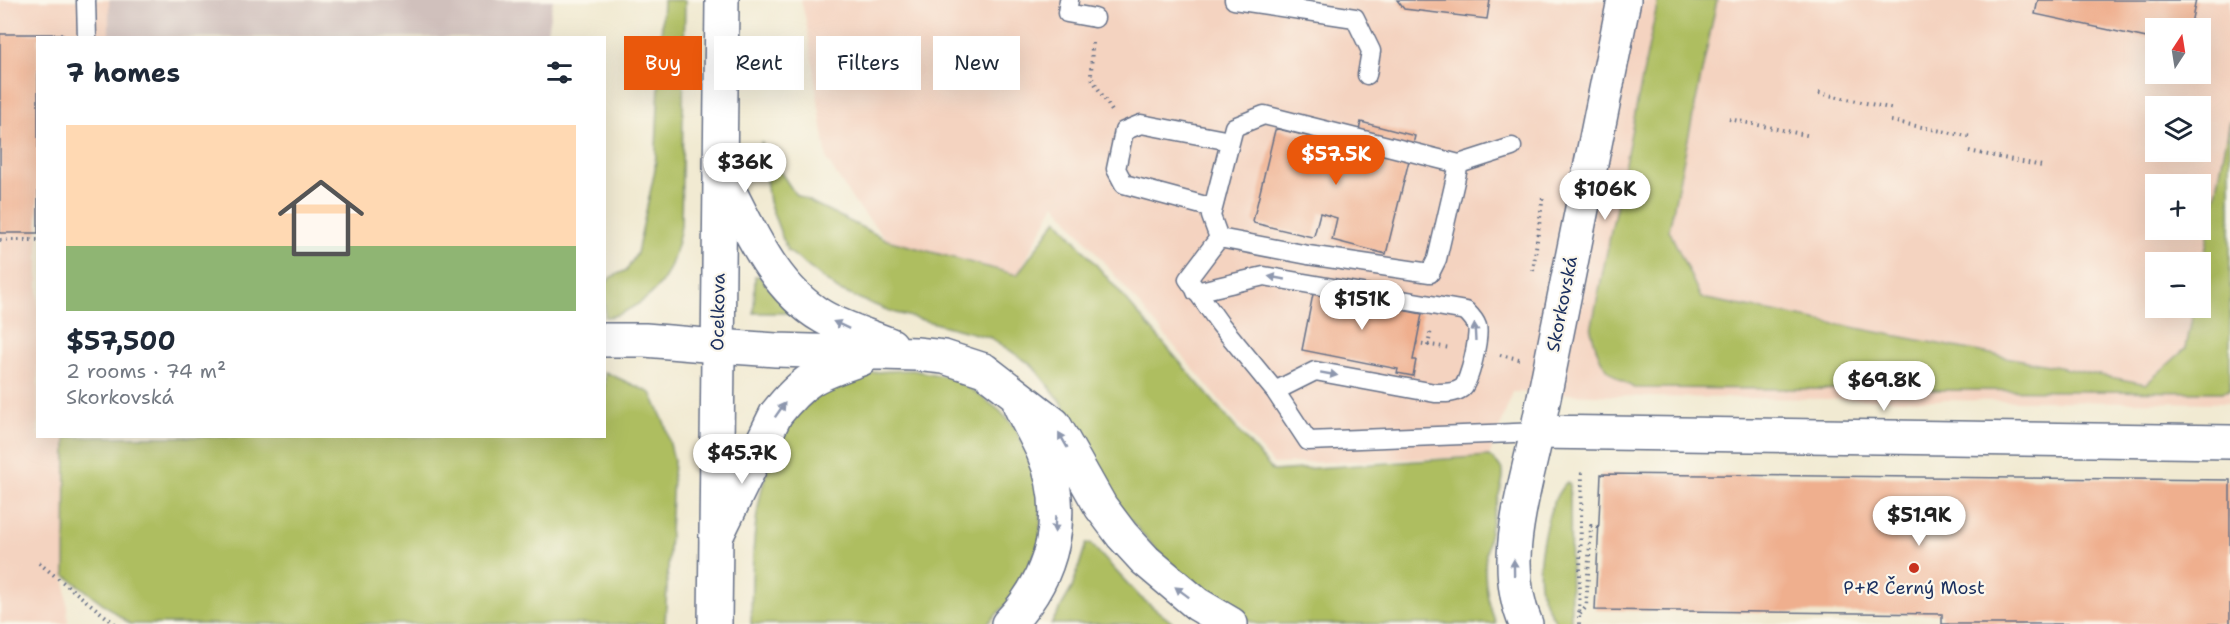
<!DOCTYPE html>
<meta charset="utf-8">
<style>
:root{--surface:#fff;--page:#f2f2f3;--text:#1f2937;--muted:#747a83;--line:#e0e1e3;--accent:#ea580c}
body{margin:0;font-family:"Shantell Sans",sans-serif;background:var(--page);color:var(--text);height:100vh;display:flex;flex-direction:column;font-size:22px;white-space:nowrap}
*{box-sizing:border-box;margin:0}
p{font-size:20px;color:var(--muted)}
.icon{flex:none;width:33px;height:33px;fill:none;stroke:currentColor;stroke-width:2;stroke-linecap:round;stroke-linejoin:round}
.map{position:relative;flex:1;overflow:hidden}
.details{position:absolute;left:36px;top:36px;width:570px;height:402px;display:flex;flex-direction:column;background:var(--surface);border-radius:0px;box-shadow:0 6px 24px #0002}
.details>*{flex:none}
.hud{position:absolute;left:624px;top:36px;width:570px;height:54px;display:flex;gap:12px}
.needle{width:39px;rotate:12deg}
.buttons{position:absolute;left:2145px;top:18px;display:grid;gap:12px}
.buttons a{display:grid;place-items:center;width:66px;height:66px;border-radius:0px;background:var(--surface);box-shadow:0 6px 24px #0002;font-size:30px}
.price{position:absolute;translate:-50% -51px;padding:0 14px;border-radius:21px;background:#fff;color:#222;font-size:20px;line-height:39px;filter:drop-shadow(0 2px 3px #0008)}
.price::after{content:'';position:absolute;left:50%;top:36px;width:18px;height:14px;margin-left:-9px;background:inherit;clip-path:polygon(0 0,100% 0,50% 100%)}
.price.active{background:var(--accent);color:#fff}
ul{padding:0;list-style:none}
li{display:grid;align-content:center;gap:12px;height:318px;padding:0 30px}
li+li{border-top:2px solid var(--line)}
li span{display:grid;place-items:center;height:186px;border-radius:0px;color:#555}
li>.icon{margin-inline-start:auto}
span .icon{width:108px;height:108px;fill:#fffc;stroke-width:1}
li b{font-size:26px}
h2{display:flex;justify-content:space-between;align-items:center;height:72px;padding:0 30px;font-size:26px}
.pill{padding:0 21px;border-radius:0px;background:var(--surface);box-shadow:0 6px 24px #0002;font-size:21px;line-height:54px}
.pill.active{background:var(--accent);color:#fff}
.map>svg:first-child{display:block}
</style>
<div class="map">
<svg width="2230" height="624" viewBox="0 0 2230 624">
<rect width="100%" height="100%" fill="#fbf7ec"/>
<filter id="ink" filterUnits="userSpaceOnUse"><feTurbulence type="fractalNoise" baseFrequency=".0167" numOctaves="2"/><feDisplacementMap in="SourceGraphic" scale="12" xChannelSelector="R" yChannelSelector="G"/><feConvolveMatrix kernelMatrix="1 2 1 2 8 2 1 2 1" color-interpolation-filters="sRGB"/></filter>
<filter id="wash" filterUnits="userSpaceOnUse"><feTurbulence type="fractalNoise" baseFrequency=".008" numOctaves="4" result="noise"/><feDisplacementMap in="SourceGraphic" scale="24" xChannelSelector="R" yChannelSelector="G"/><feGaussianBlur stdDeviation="1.35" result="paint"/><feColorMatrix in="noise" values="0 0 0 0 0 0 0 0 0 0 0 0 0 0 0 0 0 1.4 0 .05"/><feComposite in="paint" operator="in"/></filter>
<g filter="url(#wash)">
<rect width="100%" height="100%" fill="#f1ead2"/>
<!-- built -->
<path fill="#f4d3c0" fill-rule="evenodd" d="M0,0H109V37L38,38V436L67,437L65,575L68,624L0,623Z
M801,0H2230V403L1648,397L1513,392L1489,456L1273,464L1055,204L1017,276L887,240L854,202L827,160L806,21ZM2156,28H2200V74H2156ZM2156,106H2200V152H2156ZM2156,184H2200V230H2156ZM2156,262H2200V308H2156Z"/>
<!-- industrial -->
<path fill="#d0c0bc" d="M109,0H553L546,37L109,38Z"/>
<!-- green -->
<path fill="#aebe61" stroke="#647660" stroke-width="1.5" d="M663,0H685L681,226C674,264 667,289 631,308C622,313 615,317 605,317V284L611,277L627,270L637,253L655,170Z
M1658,0H1717L1669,230L1701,298L2146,384L2186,348L2194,308H2200L2201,273L2230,121V390L2221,392L1634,388C1602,369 1601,366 1591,330Z
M761,142L795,194L887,240L1017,275L1057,219L1273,471L1489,456C1495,460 1501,465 1503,473C1504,482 1498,496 1496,505C1485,552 1478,578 1496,624H1257L1245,619L1174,570L1098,483L1062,403L1032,365L991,338L892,312L838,290L787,250L769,202Z
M755,276H759L790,310L788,313H754Z
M912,370L949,377L971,389L999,410L1015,427L1042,486L1040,542L1015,596L987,624H751C753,535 749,424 845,380C865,371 890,371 912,370Z
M605,372L651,393L665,424L674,460L665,624H130L65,575L66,437L604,436Z
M1567,482L1570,485L1571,624H1557C1550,612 1542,599 1540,585C1537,559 1547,500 1567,482Z
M1090,543L1140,597L1174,624H1051L1072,588L1086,544Z"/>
<g id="blocks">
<!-- building -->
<path fill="#efaf8e" d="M1397,0H1490L1487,19L1404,9Z
M2038,0H2196L2190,28H2156V40L2035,14Z
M0,34H63V38H38V233H0Z
M1361,122L1415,136L1386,254L1332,240L1337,218L1320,213L1314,236L1312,237L1254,223L1253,221L1275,130L1278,129L1336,143L1337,146L1334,145L1333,151L1353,156Z
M1314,289L1376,301V305L1422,314L1413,360H1416L1413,376L1397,373L1398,369L1302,350Z
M1601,474L2230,480V624H1942V614L1595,610Z"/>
</g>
</g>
<g filter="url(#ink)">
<use href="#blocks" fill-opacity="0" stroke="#667087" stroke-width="1.5"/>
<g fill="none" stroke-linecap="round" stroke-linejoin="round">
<!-- lane casing -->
<g stroke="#667087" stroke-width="21">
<path id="lane" d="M86,0L87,38
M1069,0L1067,13L1095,18
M1234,0L1355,18L1371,51L1367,75
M1512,147L1459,164L1437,259L1430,273L1308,255L1219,238L1188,279L1220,324L1275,391L1308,441L1537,432
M1213,208L1124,184L1116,169L1124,131L1141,124L1230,141
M1219,238L1211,216L1234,127L1264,115L1459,164
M1196,292L1264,276L1466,311C1470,315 1475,320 1477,326C1480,335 1470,382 1462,388C1454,394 1444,393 1435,393L1315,371L1275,391"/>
</g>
<!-- street casing -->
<g stroke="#667087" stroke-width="36">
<path id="street" d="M604,340H645L717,346"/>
</g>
<!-- secondary casing -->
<g stroke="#667087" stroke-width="36">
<path id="secondary" d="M1624,0L1537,432L2230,442
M715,624L722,0"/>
</g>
<!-- primary casing -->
<g stroke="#667087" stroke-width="36">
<path id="primary" d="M720,173C747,223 771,287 823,317C845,329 869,336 891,345
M717,346L776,350L916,354L944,357L984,370L1054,424L1101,507L1122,535L1145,560L1197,604L1231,624
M716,537L776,414C805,377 818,374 861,359
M1008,624C1054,577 1069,513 1043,452C1036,436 1027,421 1020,406
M1526,624C1499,563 1524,494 1537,432"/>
</g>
<!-- path -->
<path stroke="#667087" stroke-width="4" stroke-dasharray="1.5 4.5" stroke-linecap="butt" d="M1092,43L1091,77L1112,111
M1819,93L1894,109
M1729,119L1811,136
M1891,121L1972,137
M1969,151L2042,166
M0,240H38
M1533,271L1543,195
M1416,343L1451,348
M1428,346L1431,329
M1500,355L1519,359
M39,563L115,624
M1580,614L1586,607L1591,526L1599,527
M1579,624L1582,469"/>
<!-- lane -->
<use href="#lane" stroke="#fff" stroke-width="18"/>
<!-- street -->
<use href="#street" stroke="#fff" stroke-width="33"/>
<!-- secondary -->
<use href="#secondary" stroke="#fff" stroke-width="33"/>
<!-- primary -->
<use href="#primary" stroke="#fff" stroke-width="33"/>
</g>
<!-- one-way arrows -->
<defs><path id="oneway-solid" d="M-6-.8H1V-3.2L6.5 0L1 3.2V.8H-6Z" transform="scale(1.5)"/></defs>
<g fill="#8d97ae">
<use href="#oneway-solid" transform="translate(1277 278) rotate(-170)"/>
<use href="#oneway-solid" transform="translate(841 325) rotate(-155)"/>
<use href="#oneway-solid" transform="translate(1475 332) rotate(-93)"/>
<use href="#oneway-solid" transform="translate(1329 374) rotate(10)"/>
<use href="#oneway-solid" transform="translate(780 410) rotate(-55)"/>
<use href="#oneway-solid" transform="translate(1063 440) rotate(-120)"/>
<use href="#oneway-solid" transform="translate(1055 524) rotate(93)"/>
<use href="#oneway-solid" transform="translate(1514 568) rotate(-91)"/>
<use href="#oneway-solid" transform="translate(1182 592) rotate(-143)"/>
</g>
</g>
<!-- markers -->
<circle fill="#c8321e" stroke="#fbf7ec" stroke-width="2" cx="1914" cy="568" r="6"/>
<g text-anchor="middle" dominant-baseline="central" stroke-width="4.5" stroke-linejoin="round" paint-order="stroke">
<!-- street labels -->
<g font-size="18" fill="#1b2f5e" stroke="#fbf7ec">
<text transform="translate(1562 304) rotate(-79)">Skorkovská</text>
<text transform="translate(718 312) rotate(-89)">Ocelkova</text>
</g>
<!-- poi labels -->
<g font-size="18" fill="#1b2f5e" stroke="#fbf7ec">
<text x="1914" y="588">P+R Černý Most</text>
</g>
</g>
</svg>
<div class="buttons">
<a><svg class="needle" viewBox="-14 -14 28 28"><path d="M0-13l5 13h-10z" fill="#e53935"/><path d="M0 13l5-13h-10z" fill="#747a83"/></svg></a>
<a><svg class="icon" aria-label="layers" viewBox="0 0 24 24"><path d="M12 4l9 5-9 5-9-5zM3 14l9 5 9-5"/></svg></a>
<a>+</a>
<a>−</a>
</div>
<b class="price active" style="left:1336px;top:186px">$57.5K</b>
<b class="price" style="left:745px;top:194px">$36K</b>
<b class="price" style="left:1605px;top:221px">$106K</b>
<b class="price" style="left:1362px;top:331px">$151K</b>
<b class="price" style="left:1884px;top:412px">$69.8K</b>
<b class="price" style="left:742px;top:485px">$45.7K</b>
<b class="price" style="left:1919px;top:547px">$51.9K</b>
<div class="hud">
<a class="pill active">Buy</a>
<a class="pill">Rent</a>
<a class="pill">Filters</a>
<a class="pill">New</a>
</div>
<section class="details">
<h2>7 homes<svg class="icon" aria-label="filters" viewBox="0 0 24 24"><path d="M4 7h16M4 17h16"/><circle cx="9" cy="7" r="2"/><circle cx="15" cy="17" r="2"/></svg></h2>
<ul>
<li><span style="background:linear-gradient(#ffd9b3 65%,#8fb573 0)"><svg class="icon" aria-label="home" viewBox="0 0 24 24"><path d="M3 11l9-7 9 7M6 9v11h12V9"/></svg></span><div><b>$57,500</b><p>2 rooms · 74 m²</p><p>Skorkovská</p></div></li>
</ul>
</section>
</div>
